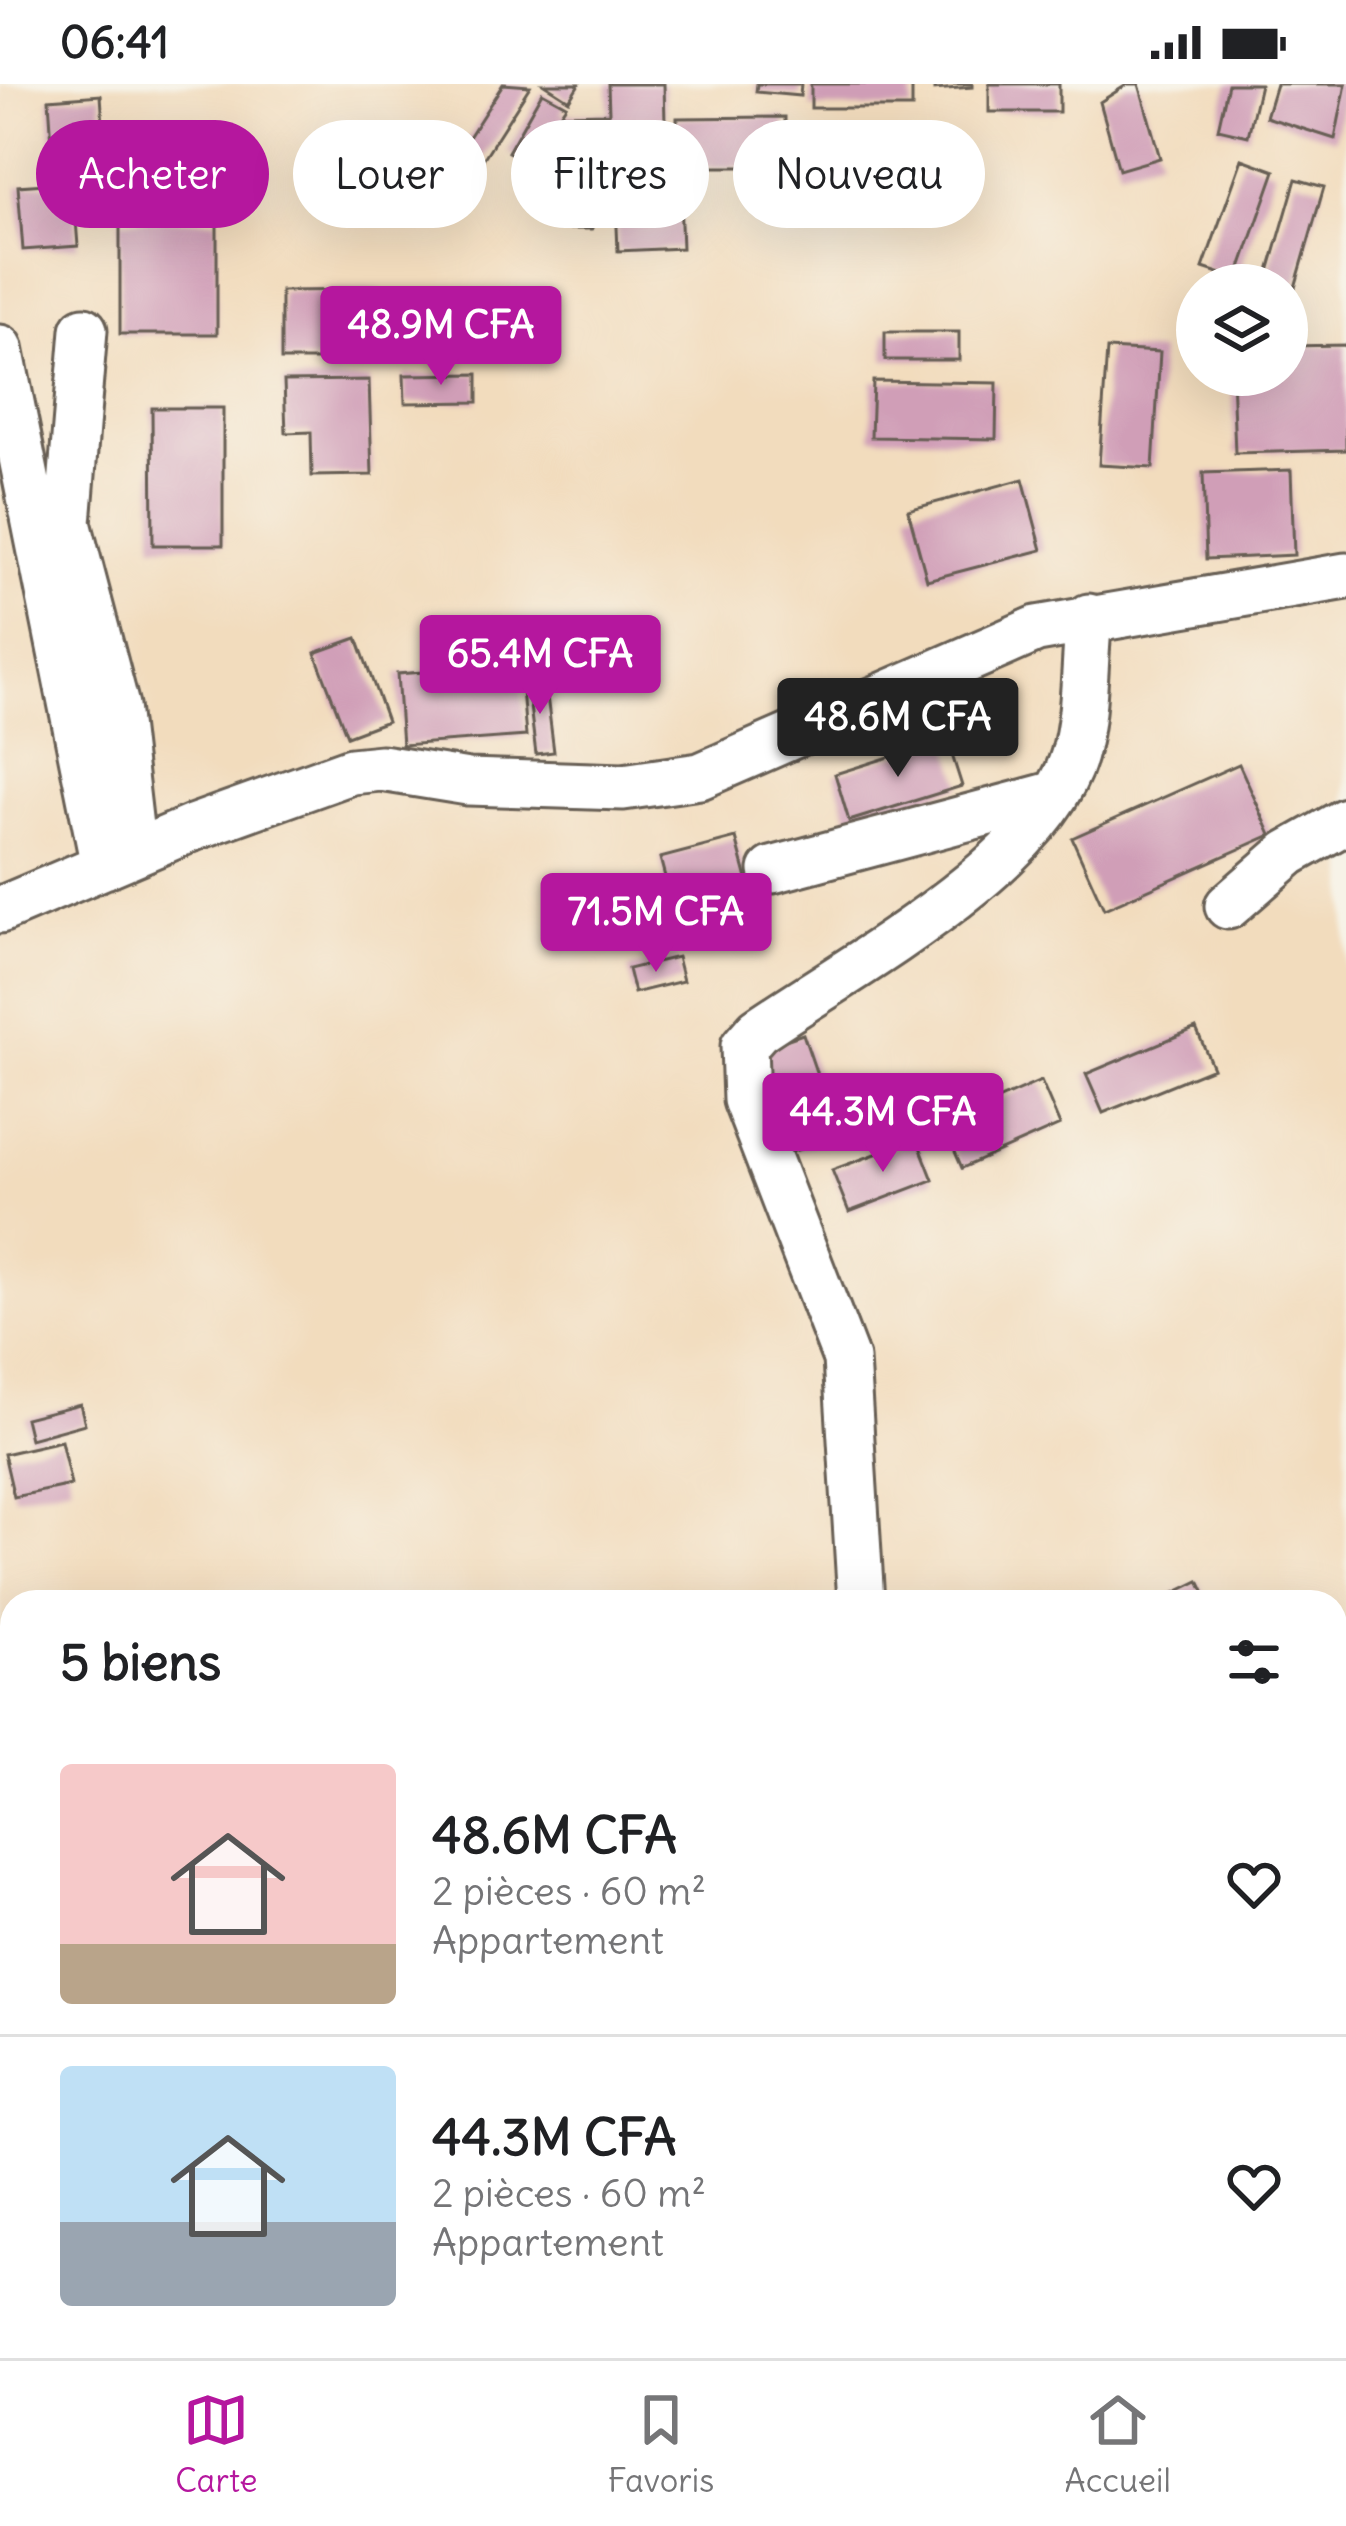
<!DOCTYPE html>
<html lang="fr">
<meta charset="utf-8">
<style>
:root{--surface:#fff;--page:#f6f6f6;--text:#202124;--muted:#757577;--line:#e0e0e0;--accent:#b5179e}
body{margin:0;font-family:Delius,sans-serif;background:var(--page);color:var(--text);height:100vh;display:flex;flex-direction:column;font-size:45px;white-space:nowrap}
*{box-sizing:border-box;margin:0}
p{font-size:39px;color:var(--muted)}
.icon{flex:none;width:66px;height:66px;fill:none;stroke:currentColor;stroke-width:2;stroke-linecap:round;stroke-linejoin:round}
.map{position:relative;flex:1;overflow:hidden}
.sheet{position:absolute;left:0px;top:1506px;width:1347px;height:768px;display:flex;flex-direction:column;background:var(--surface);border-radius:36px 36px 0 0;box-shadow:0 12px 48px #0002}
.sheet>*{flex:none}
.banner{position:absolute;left:36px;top:36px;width:1275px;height:108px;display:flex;gap:24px}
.buttons{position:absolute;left:1176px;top:180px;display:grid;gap:24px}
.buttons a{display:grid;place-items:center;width:132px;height:132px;border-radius:50%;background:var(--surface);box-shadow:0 12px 48px #0002;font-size:60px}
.price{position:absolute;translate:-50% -102px;padding:0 27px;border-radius:12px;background:var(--accent);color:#fff;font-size:39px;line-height:78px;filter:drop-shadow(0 3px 6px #0008)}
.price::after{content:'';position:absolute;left:50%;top:72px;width:36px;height:27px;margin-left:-18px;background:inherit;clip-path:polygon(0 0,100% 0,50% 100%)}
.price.selected{background:#222;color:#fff}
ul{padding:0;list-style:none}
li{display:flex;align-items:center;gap:36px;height:300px;padding:0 60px}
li+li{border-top:3px solid var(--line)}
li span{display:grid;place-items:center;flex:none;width:336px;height:240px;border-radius:12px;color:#555}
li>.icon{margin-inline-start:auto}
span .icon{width:144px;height:144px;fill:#fffc;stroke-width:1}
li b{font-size:51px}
h2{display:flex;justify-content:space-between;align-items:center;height:144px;padding:0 60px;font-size:51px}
.tag{padding:0 42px;border-radius:54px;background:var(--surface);box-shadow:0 12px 48px #0002;font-size:42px;line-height:108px}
.tag.selected{background:var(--accent);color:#fff}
.status{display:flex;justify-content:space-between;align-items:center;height:84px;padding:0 60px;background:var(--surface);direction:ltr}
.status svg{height:33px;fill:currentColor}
.tab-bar{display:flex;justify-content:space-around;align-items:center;height:168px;border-top:3px solid var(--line);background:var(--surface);font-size:33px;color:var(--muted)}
.tab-bar a{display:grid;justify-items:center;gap:6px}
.tab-bar .selected{color:var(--accent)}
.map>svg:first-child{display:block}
</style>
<div class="status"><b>06:41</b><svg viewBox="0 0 49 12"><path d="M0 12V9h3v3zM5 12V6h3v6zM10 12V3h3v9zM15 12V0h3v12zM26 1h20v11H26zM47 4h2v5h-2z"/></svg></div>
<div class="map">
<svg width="1346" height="2274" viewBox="0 0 1346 2274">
<rect width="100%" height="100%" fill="#f7f3e8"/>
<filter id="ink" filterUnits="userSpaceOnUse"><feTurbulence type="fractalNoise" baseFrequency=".00833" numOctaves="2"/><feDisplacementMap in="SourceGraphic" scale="24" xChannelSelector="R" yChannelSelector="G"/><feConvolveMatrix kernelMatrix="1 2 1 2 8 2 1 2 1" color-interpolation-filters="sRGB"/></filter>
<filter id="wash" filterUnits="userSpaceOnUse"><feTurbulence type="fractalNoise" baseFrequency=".004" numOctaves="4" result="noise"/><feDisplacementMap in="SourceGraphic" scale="48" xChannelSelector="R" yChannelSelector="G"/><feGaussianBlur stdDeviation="2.7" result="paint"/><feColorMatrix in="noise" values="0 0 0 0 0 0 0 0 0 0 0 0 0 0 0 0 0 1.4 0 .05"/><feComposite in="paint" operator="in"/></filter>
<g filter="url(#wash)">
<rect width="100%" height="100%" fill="#f2dcbd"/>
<g id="blocks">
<!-- building -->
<path fill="#d09eb7" d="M503,0L530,2L482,77L462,64Z
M544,0H579L569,16Z
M608,0H664L666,78L550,80L549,50L531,81L508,68L542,8L566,21L560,30L609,29Z
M757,0H801L800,12L756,8Z
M811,0H912V24H811Z
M934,0H972V3L934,6Z
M989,0H1059V28H989Z
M1128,0H1139L1160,74L1119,86L1100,18Z
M1228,0H1260L1248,52L1218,45Z
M1276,0H1346L1335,55L1266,33Z
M101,11L106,87L54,91L49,15Z
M785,33V83H677V34Z
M1242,75L1275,87L1237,195L1203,184Z
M567,92H592V145H567Z
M679,92L682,164L618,167L615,95Z
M1296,95L1324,103L1292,214L1287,201H1265Z
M73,98L78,162L23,166L18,102Z
M120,136H217V250H120Z
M381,206V276H281V207Z
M885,248H959V276H885Z
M1346,261V366L1235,369L1232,291H1287V262Z
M1107,265L1160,268L1153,384L1099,381Z
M478,290V318L405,319L404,291Z
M369,296L372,391L312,392L311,348L286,349L284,297Z
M873,297L997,299L996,355L871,353Z
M152,324H223V461H153Z
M1291,386L1294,471L1206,475L1203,389Z
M1023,395L1042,466L927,496L908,426Z
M357,554L387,637L347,652L315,569Z
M520,581L526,652L402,661L397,590Z
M545,596L554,668L536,670L527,598Z
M947,655L962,702L849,737L835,690Z
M1239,680L1271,751L1104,825L1072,754Z
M736,754L758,836L682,857L660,774Z
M677,873L683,897L634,909L628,885Z
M1196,944L1213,984L1103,1029L1086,990Z
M803,950L838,1052L791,1068L756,966Z
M1041,997L1060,1041L962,1084L943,1040Z
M917,1055L933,1096L849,1128L832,1086Z
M80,1320L85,1340L30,1355L25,1334Z
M61,1357L71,1401L14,1413L4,1370Z
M1199,1497L1209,1518H1156Z
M1341,1689L1346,1703V1802L1335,1806V1691Z
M1346,1809V1957L1335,1960V1814Z
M1336,2001H1346V2069L1339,2070Z"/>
</g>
</g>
<g filter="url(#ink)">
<use href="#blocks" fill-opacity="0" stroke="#675f54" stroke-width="3"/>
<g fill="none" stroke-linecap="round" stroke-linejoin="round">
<!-- minor casing -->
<g stroke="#675f54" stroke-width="51">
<path id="minor" d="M84,246L68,439L116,622L133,769
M0,264L104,782
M772,786L1056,710
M1228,822L1289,769L1346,737
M0,826L195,743L351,687L381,684L468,698L623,703L700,692L1037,545L1346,492
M861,1518L846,1275L746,1016L744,962L758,946C850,883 1042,781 1074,671C1086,629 1084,577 1089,533
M1335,1645L1346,1640
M0,2142L12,2133
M1335,2194L1346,2193
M870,2274L937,2262"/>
</g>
<!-- minor -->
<use href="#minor" stroke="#fff" stroke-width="45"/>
</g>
</g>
</svg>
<div class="buttons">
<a><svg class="icon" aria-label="layers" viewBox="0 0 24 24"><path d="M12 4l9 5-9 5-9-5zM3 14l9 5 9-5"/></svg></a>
</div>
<b class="price" style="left:441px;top:304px">48.9M CFA</b>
<b class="price" style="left:540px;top:633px">65.4M CFA</b>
<b class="price selected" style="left:898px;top:696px">48.6M CFA</b>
<b class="price" style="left:656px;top:891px">71.5M CFA</b>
<b class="price" style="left:883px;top:1091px">44.3M CFA</b>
<div class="banner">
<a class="tag selected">Acheter</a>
<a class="tag">Louer</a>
<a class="tag">Filtres</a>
<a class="tag">Nouveau</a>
</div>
<section class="sheet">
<h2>5 biens<svg class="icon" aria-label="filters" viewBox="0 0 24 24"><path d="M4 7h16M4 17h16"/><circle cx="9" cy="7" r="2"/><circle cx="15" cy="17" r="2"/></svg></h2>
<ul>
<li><span style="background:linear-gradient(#f6c9c9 75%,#b9a48a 0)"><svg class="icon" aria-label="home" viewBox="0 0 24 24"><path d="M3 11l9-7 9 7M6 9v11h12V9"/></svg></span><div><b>48.6M CFA</b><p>2 pièces · 60 m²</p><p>Appartement</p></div><svg class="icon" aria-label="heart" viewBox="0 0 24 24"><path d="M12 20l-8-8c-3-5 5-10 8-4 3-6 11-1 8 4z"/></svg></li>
<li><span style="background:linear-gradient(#bfe0f5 65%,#9aa5b1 0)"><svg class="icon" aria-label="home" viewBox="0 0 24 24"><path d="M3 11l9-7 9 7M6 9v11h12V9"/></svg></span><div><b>44.3M CFA</b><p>2 pièces · 60 m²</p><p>Appartement</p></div><svg class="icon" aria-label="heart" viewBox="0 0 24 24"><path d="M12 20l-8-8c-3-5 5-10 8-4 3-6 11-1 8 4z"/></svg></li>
</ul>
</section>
</div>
<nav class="tab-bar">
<a class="selected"><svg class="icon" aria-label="map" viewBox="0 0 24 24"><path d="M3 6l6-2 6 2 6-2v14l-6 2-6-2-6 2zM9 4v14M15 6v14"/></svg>Carte</a>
<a><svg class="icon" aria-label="saved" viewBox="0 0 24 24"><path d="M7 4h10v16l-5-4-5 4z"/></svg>Favoris</a>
<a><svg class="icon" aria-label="home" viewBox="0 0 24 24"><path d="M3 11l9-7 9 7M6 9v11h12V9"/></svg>Accueil</a>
</nav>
